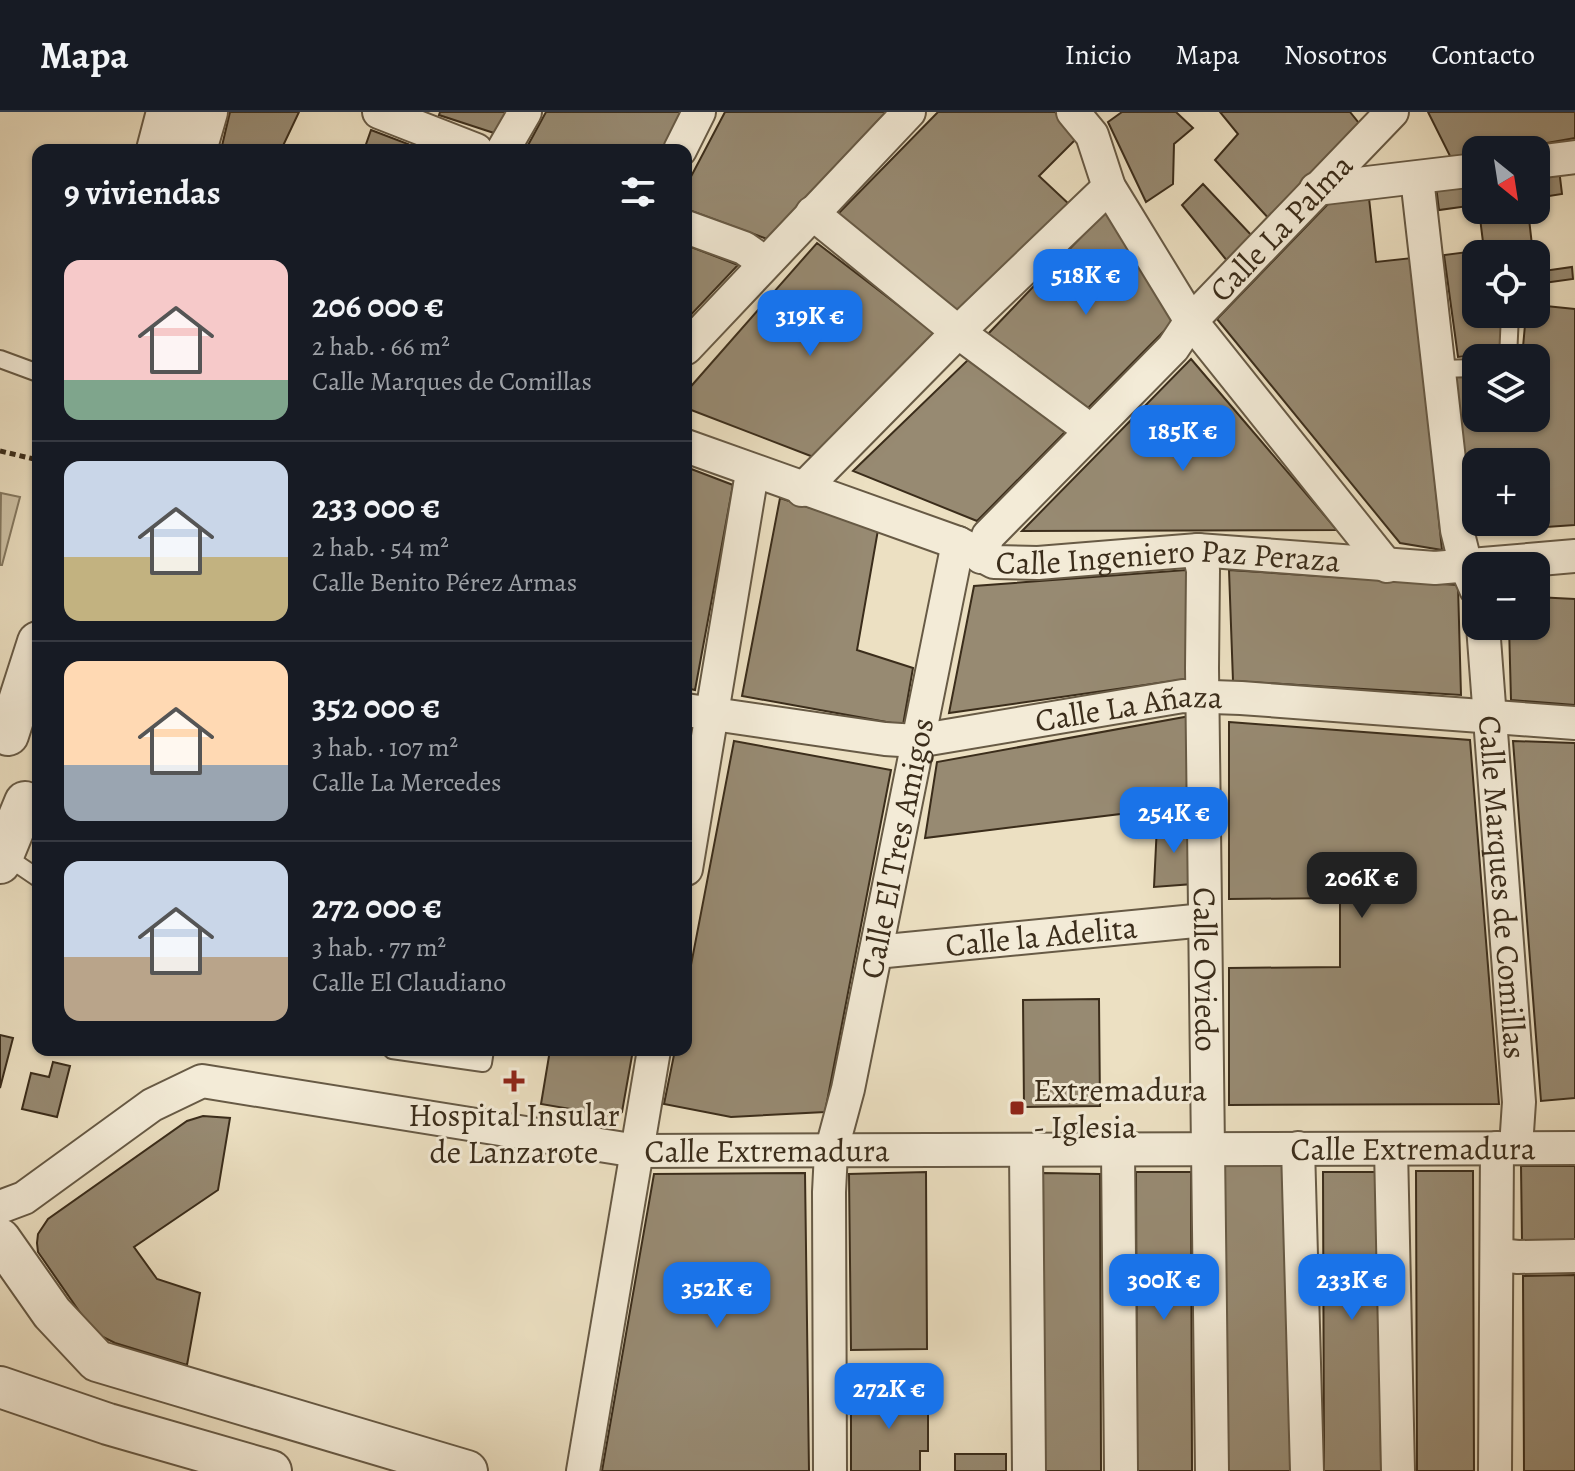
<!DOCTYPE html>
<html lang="es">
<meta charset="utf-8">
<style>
:root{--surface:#171b24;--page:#20242c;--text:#f1f3f6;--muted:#9ea1a6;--line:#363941;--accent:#1a73e8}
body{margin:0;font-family:Alegreya,serif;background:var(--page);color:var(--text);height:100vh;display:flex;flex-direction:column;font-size:30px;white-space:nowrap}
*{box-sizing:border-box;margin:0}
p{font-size:26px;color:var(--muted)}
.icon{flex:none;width:44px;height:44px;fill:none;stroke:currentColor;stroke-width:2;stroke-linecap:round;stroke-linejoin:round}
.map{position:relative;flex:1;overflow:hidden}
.drawer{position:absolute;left:32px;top:32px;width:660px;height:912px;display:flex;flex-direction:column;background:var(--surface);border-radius:16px;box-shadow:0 2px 6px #0004}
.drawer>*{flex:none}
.needle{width:52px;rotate:150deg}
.buttons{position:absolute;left:1462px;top:24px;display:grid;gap:16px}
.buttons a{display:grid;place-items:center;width:88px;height:88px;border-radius:16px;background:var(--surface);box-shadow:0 2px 6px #0004;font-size:40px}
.price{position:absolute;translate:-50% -68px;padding:0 18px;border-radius:16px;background:var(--accent);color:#fff;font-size:26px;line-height:52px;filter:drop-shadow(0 2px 4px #0008)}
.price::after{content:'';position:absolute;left:50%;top:48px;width:24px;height:18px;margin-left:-12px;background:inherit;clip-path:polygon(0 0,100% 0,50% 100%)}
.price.selected{background:#222;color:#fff}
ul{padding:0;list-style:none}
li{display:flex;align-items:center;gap:24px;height:200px;padding:0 32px}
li+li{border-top:2px solid var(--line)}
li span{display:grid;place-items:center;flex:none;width:224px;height:160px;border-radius:16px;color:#555}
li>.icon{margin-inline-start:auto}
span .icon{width:96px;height:96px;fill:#fffc;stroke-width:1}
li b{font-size:34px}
h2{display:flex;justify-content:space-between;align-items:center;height:96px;padding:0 32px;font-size:34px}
header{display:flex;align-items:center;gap:48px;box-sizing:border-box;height:112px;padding:0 40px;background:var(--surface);border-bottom:2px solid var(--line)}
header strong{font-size:38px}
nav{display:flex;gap:44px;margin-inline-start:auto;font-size:28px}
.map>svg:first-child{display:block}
</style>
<header>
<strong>Mapa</strong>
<nav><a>Inicio</a><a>Mapa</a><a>Nosotros</a><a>Contacto</a></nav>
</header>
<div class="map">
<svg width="1575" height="1359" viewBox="0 0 1575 1359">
<rect width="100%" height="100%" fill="#ece0c2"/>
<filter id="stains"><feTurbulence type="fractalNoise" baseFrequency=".0025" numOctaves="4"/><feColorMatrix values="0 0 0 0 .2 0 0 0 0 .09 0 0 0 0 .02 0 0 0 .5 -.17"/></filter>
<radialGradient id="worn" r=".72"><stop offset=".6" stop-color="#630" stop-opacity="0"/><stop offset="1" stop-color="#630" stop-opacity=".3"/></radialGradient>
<!-- green -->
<path fill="#cec2a6" stroke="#847860" stroke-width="2" d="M1,381L20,385L2,453H0Z"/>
<!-- building -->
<path fill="#978a72" stroke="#3b2d1b" stroke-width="2" fill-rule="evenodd" d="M230,0H299L281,38H221Z
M440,0H509L497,22L439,3Z
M546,0H682L662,38H536L527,35Z
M725,0H886L767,127L686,97V74Z
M938,0H1055L1079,24L1039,64L1070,93L962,203L837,103Z
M1122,0H1176L1193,16L1174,32L1173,72L1146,90L1108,10Z
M1220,0H1350L1362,15L1271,109L1215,48L1238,22Z
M1428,0H1575V26L1508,38H1476V44L1452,48Z
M371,18L408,32L406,38H364Z
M1559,57L1562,82L1536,86V60Z
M1476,68V93L1439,98L1436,74Z
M1203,72L1254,126L1228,150L1182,93Z
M1369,86L1376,150L1412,146L1442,438L1400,431L1217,207L1329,91Z
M1479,98H1528L1533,142H1476V202H1503L1508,239L1458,245L1444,143L1484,138Z
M1106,99L1173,210L1085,299L988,222Z
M817,131L937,223L816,346L686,296V280Z
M686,133L738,153L686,208Z
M1572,155L1573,167L1536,172V160Z
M1536,193L1575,197V413L1474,420L1455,264L1476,263V306H1536V246H1522L1526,202H1536ZM1476,350H1536V410H1476Z
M971,245L1067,318L977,409L853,359Z
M1191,247L1337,418L1022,419Z
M686,355L733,373L695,578L686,576Z
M780,386L878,418L857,538L913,556L903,613L742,584Z
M1186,458L1187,567L949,601L974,474Z
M1229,458L1458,473L1461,583L1233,569Z
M1536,485L1575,487V593L1511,588L1509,514H1536Z
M1190,604L1194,693L925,726L937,650Z
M1229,610L1470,628L1499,992L1229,993V856L1340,855V786L1229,787Z
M734,629L891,658L825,1000L731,1005L664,992L675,938H686V879Z
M1513,629L1575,631V986L1541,989Z
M1193,711V772L1154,775L1157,713Z
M1099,887L1100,994L1024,995L1023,888Z
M0,923L13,926L0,976Z
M550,938H633L622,1000L617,1005L541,992Z
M53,950L70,954L57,1005L22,997L31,961L49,965Z
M203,1004L230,1006L218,1078L134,1135L157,1167L200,1181L187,1253L115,1231L101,1224L88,1212L38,1140L37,1131L38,1122L48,1107L187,1009Z
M1286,1053L1293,1359H1222V1059L1225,1054Z
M1521,1054H1575V1128H1522Z
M1416,1059H1473L1474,1359H1417Z
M926,1060L927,1237L851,1238L849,1062Z
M1136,1060H1191L1192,1359H1137Z
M1323,1060H1379L1381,1359H1324Z
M805,1061L809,1359H602L654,1062Z
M1043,1061L1100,1062L1101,1359H1044Z
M1575,1163V1359H1524L1523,1164Z
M928,1280V1339H920V1359H851V1282Z
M955,1342H1006V1359H955Z"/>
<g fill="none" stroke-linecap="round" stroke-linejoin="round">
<!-- service casing -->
<g stroke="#675a45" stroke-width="20">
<path id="service" d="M1508,246L1510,202
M0,247L38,261
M1438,257L1476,256
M4,743L38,766
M392,938L483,951L485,938"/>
</g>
<!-- minor casing -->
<g stroke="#675a45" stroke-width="36">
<g id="minor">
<path d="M379,0L476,38"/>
<path d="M1073,0L1092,23L1109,75L1191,209L1387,454"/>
<path d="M503,38L525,0"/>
<path d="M680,38L699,0"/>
<path d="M1536,50L1575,45"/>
<path d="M1417,66L1457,418L1466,454L1476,477"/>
<path d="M1316,77L1476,58"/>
<path d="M812,101L958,220L1090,318"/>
<path d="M686,115L744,136L765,151"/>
<path d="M686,236L909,0"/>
<path id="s1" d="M686,334L958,431L994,450L1038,451L1198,438L1435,456L1575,444"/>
<path d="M802,378L958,220L1109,75"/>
<path id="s2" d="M1198,438L1203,458L1202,556L1212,1359"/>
<path id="s3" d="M981,445L988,424L1173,236L1191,209L1392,0"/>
<path id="s4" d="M1483,514L1519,990L1516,1035"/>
<path id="s5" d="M686,598L885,627L917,629L1183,584L1241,586L1575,611"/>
<path d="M686,757L751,367L748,357"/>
<path id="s6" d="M876,840L1205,808"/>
<path d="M1298,1036L1307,1359"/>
<path d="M1391,1037L1398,1359"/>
<path d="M1118,1038L1121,1359"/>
<path d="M1026,1039L1029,1359"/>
<path id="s7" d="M0,1095L24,1086L152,993L202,969L637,1039L1575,1036"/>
<path d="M1498,1143L1518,1145L1575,1144"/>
<path d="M583,1359L654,938"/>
<path id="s8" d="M830,1359L829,1080L831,1040L848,977L958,431"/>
<path d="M1495,1359L1497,1036"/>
</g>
</g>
<!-- tertiary casing -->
<g stroke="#675a45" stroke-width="44">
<path id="tertiary" d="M157,38L167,0
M196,38L207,0
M8,623L38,530
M0,751L25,690
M0,1127L52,1201L97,1249L467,1359
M0,1275L108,1312L271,1359"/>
</g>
<!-- path -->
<path stroke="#3b2d1b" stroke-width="5" stroke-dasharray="6 4" stroke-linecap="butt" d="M0,339L38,348
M38,372V376"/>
<!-- service -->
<use href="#service" stroke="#f3ebd7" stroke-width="16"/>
<!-- minor -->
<use href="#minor" stroke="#f3ebd7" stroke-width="32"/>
<!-- tertiary -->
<use href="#tertiary" stroke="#f3ebd7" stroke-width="40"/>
</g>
<!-- markers -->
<g fill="#8f2418" stroke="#f3ebd7" stroke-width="3">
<path d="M510 957h8v8h8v8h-8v8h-8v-8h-8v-8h8z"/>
<rect x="1009" y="988" width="16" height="16" rx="4"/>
</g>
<g text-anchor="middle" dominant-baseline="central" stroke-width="6" stroke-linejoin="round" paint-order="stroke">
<!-- street labels -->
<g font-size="32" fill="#3b2d1b" stroke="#f3ebd7">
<text stroke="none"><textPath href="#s3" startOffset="448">Calle La Palma</textPath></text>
<text stroke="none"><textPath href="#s1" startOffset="504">Calle Ingeniero Paz Peraza</textPath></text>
<text stroke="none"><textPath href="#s5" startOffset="448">Calle La Añaza</textPath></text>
<text stroke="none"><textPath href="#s8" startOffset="630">Calle El Tres Amigos</textPath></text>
<text stroke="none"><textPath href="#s4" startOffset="262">Calle Marques de Comillas</textPath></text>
<text stroke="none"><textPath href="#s6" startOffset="166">Calle la Adelita</textPath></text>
<text stroke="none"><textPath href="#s2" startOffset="420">Calle Oviedo</textPath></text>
<text stroke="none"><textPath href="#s7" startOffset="1456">Calle Extremadura</textPath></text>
<text stroke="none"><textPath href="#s7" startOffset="810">Calle Extremadura</textPath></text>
</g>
<!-- poi labels -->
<g font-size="32" fill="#3b2d1b" stroke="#f3ebd7" text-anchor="start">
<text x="1033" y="978">Extremadura<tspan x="1033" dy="37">- Iglesia</tspan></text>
<text x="514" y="1003" text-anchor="middle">Hospital Insular<tspan x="514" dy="37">de Lanzarote</tspan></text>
</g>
</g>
<rect width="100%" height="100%" filter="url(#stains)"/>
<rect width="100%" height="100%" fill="url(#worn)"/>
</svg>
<div class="buttons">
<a><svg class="needle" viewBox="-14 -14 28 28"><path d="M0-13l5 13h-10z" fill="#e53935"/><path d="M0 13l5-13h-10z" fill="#9ea1a6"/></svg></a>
<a><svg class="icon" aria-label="locate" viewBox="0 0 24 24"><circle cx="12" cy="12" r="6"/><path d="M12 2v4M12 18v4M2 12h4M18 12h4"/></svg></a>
<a><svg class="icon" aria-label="layers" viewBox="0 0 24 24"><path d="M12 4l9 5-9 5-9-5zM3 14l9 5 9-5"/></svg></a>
<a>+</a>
<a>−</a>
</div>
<b class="price" style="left:1086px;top:205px">518K €</b>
<b class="price" style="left:810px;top:246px">319K €</b>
<b class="price" style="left:1183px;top:361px">185K €</b>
<b class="price" style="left:1174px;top:743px">254K €</b>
<b class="price selected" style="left:1362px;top:808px">206K €</b>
<b class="price" style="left:1164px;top:1210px">300K €</b>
<b class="price" style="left:1352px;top:1210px">233K €</b>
<b class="price" style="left:717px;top:1218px">352K €</b>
<b class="price" style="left:889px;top:1319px">272K €</b>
<section class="drawer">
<h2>9 viviendas<svg class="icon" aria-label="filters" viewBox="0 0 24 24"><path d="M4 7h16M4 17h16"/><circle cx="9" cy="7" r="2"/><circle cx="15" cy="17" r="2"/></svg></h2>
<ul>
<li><span style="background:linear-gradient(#f6c9c9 75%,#7fa58c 0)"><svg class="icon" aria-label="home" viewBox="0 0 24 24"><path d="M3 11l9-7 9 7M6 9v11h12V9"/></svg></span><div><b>206 000 €</b><p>2 hab. · 66 m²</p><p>Calle Marques de Comillas</p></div></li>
<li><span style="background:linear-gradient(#c9d6e8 60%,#c2b280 0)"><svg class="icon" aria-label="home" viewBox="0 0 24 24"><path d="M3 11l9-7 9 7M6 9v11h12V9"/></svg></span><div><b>233 000 €</b><p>2 hab. · 54 m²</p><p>Calle Benito Pérez Armas</p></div></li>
<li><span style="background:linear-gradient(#ffd9b3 65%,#9aa5b1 0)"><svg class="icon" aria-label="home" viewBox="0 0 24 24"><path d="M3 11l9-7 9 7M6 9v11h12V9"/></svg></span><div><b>352 000 €</b><p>3 hab. · 107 m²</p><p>Calle La Mercedes</p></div></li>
<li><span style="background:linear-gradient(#c9d6e8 60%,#b9a48a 0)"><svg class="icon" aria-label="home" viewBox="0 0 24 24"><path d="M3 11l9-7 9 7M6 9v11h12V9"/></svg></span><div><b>272 000 €</b><p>3 hab. · 77 m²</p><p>Calle El Claudiano</p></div></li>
</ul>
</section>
</div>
